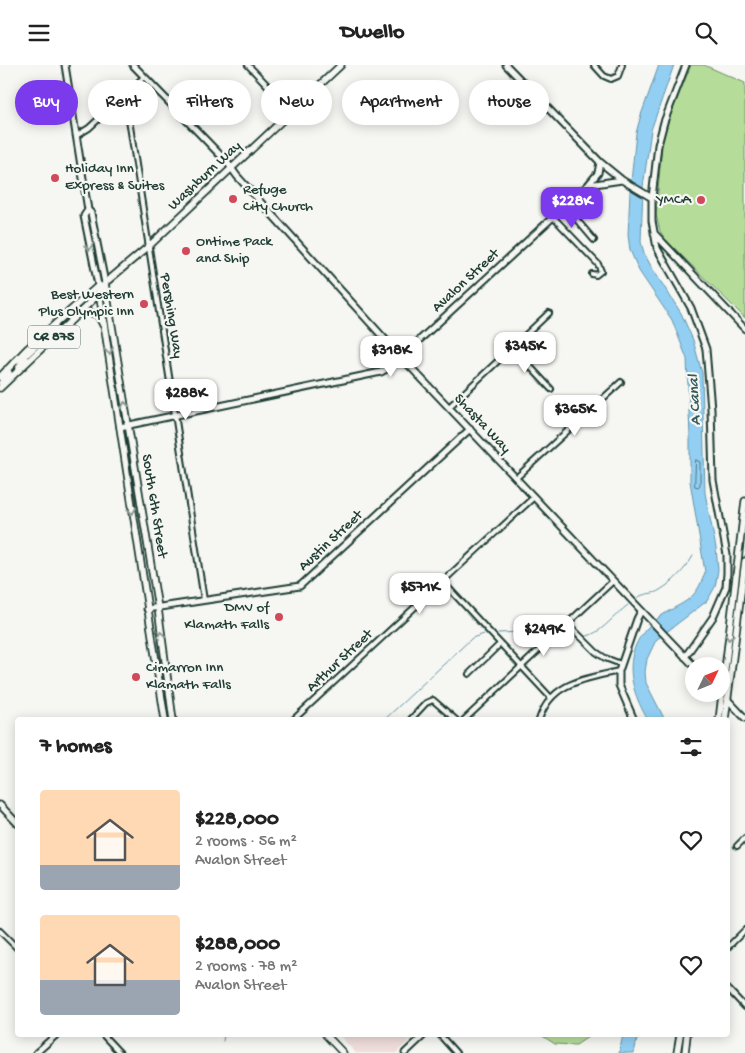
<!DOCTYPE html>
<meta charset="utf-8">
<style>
:root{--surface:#fff;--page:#f6f6f6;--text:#222;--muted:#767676;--accent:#7c3aed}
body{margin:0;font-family:"Gochi Hand",sans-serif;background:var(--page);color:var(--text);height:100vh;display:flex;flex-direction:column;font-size:19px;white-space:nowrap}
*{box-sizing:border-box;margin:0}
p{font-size:16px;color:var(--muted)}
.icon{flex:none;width:28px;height:28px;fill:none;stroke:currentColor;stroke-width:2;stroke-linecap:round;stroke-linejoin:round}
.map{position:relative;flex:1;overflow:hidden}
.sheet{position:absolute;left:15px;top:652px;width:715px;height:320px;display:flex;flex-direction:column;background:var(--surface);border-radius:5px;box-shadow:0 2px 12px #0003}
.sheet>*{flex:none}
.banner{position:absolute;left:15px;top:15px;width:715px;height:45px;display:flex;gap:10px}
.needle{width:32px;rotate:47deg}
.tools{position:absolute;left:685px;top:592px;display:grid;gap:10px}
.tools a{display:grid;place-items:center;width:45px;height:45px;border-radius:50%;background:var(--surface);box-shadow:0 2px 12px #0003;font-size:25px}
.price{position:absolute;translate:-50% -42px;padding:0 11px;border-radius:10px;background:#fff;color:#222;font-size:16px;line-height:32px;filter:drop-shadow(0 1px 2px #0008)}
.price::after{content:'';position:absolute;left:50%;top:30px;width:15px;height:11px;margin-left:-8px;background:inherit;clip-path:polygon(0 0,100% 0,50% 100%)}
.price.selected{background:var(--accent);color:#fff}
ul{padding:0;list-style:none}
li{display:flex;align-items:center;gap:15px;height:125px;padding:0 25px}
li span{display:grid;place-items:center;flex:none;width:140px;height:100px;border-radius:5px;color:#555}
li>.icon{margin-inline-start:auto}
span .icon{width:60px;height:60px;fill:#fffc;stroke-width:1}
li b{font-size:21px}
h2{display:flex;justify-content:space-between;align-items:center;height:60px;padding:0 25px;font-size:21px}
.chip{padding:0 18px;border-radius:22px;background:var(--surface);box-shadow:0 2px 12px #0003;font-size:18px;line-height:45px}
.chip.selected{background:var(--accent);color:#fff}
header{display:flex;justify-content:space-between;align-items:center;height:65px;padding:0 25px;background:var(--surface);font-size:22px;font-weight:700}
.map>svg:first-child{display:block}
</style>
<header><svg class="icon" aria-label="menu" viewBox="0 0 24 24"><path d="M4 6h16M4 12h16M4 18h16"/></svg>Dwello<svg class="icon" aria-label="search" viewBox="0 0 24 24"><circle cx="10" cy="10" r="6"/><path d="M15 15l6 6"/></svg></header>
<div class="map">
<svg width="745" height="988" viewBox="0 0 745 988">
<rect width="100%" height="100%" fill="#f6f6f2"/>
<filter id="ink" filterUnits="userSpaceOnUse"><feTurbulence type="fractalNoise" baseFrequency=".02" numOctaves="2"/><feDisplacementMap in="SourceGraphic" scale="10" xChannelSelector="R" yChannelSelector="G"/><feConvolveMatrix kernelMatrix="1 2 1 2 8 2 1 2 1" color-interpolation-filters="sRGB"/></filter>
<g filter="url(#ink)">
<!-- built -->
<path fill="#efddda" d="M339,970H415L396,988H356Z"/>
<!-- green -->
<path fill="#b5dd99" stroke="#6a8d66" d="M691,0H704L745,18V253L665,174L660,166L656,150L662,79L668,57Z
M541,970H591L576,980L555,979Z"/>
<!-- water -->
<path fill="#93cff3" stroke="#6595a7" d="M659,0H674L651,65L643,122L641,177L644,188L652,203L681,248L693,275L702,308L705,428L716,483L718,505L715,522L707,536L656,575L647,594L645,607L646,618L665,655H648C627,620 621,582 657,554C680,536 695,540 705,507L690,416V373L687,294L672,255L639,206L630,185L628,170L630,126L636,68L641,50Z
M623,970H638L634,988H619Z"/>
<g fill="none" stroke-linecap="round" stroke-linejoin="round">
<!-- shore -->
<path stroke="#4d7780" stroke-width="1" d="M696,395L700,397V420L698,422L695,421Z"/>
<!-- stream -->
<path stroke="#6595a7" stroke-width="1" d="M637,533C645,527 653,530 660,525C673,517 685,505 693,491
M498,568L548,566
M562,570C597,579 603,559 628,540
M384,655L472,573L484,569
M223,976L224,970"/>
<!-- street casing -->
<g stroke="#1f3d34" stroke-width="8">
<path id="street" d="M248,0L293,47
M594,0L604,11L611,14L618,11L622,0
M125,29L204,535
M76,71L89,63L144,12
M565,141L594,175
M553,152L598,199L601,206L596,210L592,209
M512,282L551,324
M449,342L549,248
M516,413L621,317
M442,516L551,633
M568,559L596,587L605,593L621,599
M469,609L500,579
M293,655L534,432
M412,655L411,654L426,638L433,635L456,655
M464,655L613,516
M539,655C551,617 585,614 619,606
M737,781L745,773
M0,866L18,884
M728,882L745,865
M728,924L745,942
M103,970L120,988
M440,970L456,988"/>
</g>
<!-- secondary casing -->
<g stroke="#1f3d34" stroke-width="9">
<path id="secondary" d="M65,0L88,145L91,148L105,218
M133,0L227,97L237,111L402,293L694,601
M506,0L600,97L622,115L652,133
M588,120L622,115
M88,145L84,151L98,220
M654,168L745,264
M120,362L381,307L390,302L588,120L598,108L600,97
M147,544L300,521L470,364
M685,592L713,552L726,522L727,508V490L713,415L711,344L706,284L691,243L657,183L652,156V133L658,80L664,57L686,0
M727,634L745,653
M634,655L619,620V606L637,554L641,546
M0,740L18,759
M36,988L56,970
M405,988L424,970"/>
</g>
<!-- primary casing -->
<g stroke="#1f3d34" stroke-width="9">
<path id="primary" d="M105,218L158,543L173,655
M98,220L165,655
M77,249L88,247L98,250L103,260
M43,277L51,269L56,258
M19,302L26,290L42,275
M0,312L28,283L99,220
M1,318L9,308L7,304
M0,323L100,228L105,218L149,181L341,0
M719,655L745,436
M725,655L745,496
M326,970L343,988
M677,988L680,970
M685,988L687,970"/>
</g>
<!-- street -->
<use href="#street" stroke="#f6f6f2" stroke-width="4"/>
<!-- secondary -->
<use href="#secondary" stroke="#f6f6f2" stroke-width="5"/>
<!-- primary -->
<use href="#primary" stroke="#f6f6f2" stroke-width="5.5"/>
</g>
<!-- one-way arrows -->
<defs><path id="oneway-chevron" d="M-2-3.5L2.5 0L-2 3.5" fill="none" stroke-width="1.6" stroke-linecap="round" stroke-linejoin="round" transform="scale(1.25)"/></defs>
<g stroke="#8a9a93">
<use href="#oneway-chevron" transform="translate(89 182) rotate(78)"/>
<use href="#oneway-chevron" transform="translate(109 286) rotate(82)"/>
<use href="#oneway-chevron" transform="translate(125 340) rotate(-99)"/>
<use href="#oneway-chevron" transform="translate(132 446) rotate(82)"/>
<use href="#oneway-chevron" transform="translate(161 570) rotate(-98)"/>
<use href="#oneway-chevron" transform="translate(729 572) rotate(97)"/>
</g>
</g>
<!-- markers -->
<g fill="#d1495b" stroke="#f6f6f2" stroke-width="2">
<circle cx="55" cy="113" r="5"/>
<circle cx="233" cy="134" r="5"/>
<circle cx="701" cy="135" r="5"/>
<circle cx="186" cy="186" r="5"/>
<circle cx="144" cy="239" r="5"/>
<circle cx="279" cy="552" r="5"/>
<circle cx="136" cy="612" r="5"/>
</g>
<g text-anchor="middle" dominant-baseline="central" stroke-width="4.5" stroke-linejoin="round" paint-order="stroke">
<!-- shield labels -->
<rect fill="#f6f6f2" stroke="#60746d" stroke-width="1" x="28" y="260.5" width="52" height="23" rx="4"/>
<g font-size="14" font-weight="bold" fill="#1f3d34">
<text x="54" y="272">CR 875</text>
</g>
<!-- poi labels -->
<g font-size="15" fill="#1f3d34" stroke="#f6f6f2" text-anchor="start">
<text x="65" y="104">Holiday Inn<tspan x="65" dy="17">Express &amp; Suites</tspan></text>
<text x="243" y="125">Refuge<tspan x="243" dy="17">City Church</tspan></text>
<text x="691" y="135" text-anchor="end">YMCA</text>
<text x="196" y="177">Ontime Pack<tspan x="196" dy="17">and Ship</tspan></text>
<text x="134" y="230" text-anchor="end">Best Western<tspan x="134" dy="17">Plus Olympic Inn</tspan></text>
<text x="269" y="543" text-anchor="end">DMV of<tspan x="269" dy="17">Klamath Falls</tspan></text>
<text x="146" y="603">Cimarron Inn<tspan x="146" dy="17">Klamath Falls</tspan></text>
</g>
<!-- street labels -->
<g font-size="15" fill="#1f3d34" stroke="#f6f6f2">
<text transform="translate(205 111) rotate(-43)">Washburn Way</text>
<text transform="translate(466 216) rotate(-43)">Avalon Street</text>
<text transform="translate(171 251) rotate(81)">Pershing Way</text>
<text transform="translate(482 359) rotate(47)">Shasta Way</text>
<text transform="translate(154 441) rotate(81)">South 6th Street</text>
<text transform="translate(331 476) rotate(-43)">Austin Street</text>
<text transform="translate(340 596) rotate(-43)">Arthur Street</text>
</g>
<!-- water labels -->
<g font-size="16" font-style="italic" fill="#365a5a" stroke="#f6f6f2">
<text transform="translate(696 335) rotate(-93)">A Canal</text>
</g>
</g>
</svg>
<div class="tools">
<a><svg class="needle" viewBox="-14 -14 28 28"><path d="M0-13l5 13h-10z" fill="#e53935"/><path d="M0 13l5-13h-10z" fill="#767676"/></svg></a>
</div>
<b class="price selected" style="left:572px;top:164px">$228K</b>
<b class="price" style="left:525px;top:309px">$345K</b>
<b class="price" style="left:391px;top:313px">$318K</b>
<b class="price" style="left:186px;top:356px">$288K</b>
<b class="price" style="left:575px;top:372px">$365K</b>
<b class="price" style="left:420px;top:550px">$571K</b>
<b class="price" style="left:544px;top:592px">$249K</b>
<div class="banner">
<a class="chip selected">Buy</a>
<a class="chip">Rent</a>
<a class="chip">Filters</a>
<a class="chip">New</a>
<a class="chip">Apartment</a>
<a class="chip">House</a>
</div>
<section class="sheet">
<h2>7 homes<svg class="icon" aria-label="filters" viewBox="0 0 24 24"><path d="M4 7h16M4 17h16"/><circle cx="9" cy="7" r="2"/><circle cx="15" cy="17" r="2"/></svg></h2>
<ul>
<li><span style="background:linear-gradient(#ffd9b3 75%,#9aa5b1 0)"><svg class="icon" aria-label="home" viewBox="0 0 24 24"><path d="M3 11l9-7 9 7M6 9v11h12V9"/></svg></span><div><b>$228,000</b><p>2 rooms · 56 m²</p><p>Avalon Street</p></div><svg class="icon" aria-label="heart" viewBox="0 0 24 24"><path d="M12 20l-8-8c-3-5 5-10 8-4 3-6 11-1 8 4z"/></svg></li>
<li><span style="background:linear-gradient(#ffd9b3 65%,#9aa5b1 0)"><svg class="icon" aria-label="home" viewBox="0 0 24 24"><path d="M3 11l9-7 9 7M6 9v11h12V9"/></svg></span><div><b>$288,000</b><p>2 rooms · 78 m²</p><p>Avalon Street</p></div><svg class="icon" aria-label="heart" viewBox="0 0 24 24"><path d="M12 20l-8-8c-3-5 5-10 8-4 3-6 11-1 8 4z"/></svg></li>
</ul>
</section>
</div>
